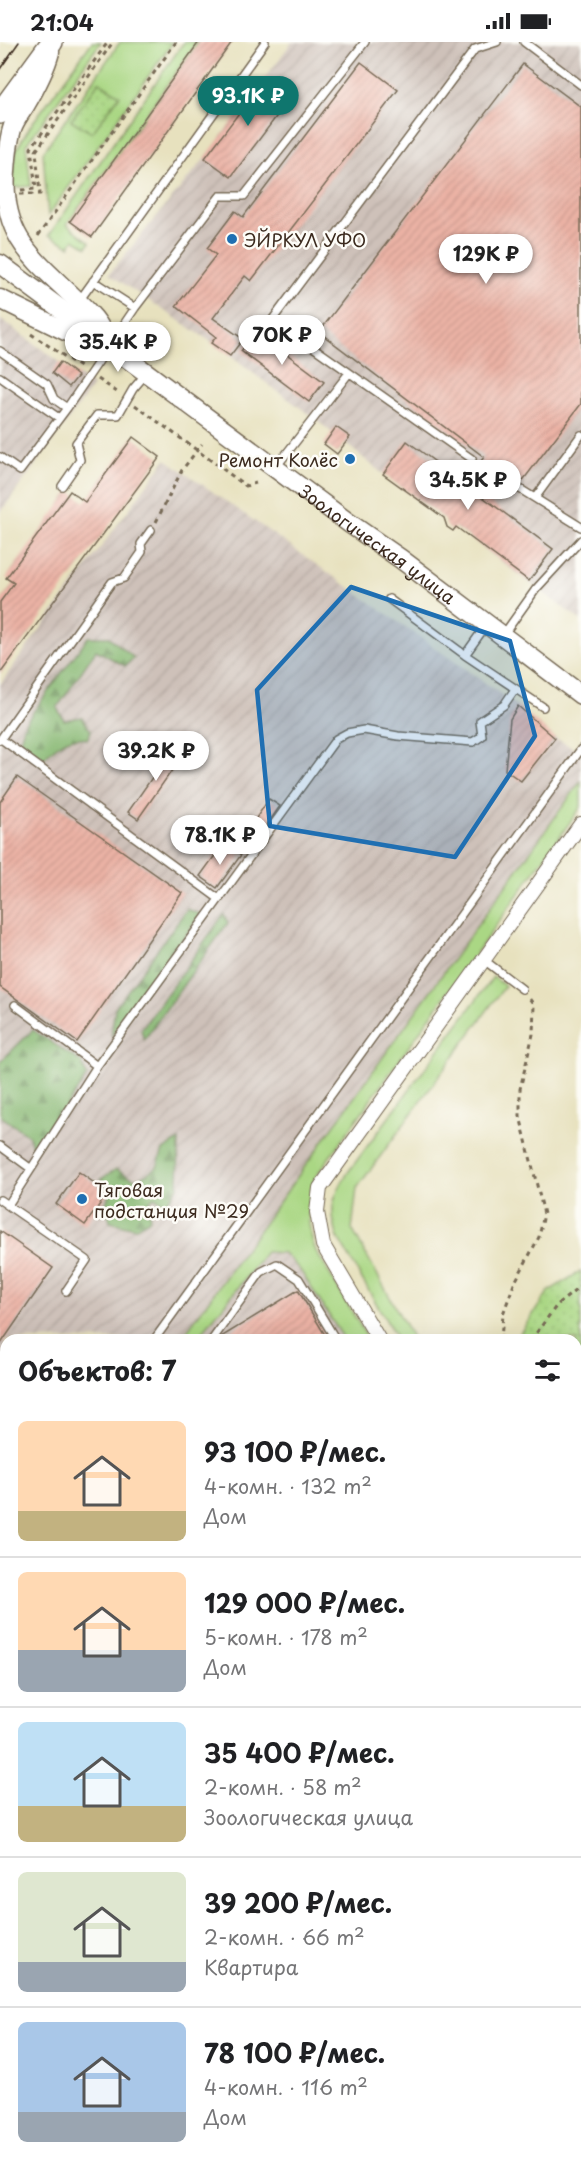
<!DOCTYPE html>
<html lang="ru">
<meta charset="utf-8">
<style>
:root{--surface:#fff;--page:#f2f2f2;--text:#202124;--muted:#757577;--line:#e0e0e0;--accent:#0f766e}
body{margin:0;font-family:"Playpen Sans",sans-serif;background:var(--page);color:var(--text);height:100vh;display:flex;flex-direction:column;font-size:22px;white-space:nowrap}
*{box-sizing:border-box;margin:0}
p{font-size:20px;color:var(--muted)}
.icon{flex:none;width:33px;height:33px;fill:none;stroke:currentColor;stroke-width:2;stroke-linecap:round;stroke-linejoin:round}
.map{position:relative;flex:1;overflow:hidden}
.sheet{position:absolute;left:0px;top:1292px;width:582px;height:836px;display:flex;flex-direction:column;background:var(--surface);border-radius:18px 18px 0 0;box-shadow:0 6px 24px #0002}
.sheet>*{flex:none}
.price{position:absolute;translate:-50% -51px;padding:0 14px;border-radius:21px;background:#fff;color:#222;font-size:20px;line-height:39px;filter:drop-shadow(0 2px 3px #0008)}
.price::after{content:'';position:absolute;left:50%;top:36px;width:18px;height:14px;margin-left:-9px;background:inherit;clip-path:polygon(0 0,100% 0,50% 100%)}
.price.selected{background:var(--accent);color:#fff}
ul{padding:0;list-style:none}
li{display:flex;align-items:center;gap:18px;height:150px;padding:0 18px}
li+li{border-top:2px solid var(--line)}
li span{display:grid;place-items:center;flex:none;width:168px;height:120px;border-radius:9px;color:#555}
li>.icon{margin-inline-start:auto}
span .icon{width:72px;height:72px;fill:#fffc;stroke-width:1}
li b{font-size:26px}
h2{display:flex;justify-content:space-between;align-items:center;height:72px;padding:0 18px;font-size:26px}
.status{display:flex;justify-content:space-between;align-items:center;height:42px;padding:0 30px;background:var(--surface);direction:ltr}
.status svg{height:16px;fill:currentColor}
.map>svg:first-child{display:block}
</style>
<div class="status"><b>21:04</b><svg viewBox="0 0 49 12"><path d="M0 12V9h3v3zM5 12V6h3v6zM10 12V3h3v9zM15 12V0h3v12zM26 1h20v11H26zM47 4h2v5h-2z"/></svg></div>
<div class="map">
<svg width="581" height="2126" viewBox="0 0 581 2126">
<defs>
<pattern id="industrial-furrows" width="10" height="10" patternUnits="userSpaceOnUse" patternTransform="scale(1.5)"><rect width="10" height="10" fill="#cec1b9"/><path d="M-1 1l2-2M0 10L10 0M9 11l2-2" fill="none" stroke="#b2a69f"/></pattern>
<pattern id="forest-firs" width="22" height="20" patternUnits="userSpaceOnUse" patternTransform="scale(1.5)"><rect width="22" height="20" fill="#87b872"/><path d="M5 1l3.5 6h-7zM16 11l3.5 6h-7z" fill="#70965d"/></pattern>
<pattern id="park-dots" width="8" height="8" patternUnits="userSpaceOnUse" patternTransform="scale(1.5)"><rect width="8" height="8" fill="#aad784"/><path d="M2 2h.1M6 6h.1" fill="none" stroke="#93b972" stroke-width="1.8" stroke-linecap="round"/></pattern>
<pattern id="building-hatch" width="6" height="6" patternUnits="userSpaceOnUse" patternTransform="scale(1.5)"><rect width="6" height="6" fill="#ebb2a5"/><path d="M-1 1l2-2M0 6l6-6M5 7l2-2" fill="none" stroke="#ca998e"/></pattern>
</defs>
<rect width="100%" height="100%" fill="#fdfcf7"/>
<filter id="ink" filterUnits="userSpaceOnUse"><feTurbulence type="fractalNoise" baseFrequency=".0167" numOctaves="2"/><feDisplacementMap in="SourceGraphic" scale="12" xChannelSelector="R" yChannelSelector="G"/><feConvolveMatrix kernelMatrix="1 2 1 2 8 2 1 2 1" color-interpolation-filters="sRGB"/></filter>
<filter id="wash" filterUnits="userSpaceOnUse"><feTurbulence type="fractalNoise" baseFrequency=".008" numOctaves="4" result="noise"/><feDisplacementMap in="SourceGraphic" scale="24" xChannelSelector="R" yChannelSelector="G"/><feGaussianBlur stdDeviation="1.35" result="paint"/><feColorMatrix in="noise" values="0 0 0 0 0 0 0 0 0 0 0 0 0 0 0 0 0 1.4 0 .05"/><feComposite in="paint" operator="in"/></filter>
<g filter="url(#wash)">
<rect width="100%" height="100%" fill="#e7e1be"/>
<!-- built -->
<path fill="#f0d5bc" d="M576,1629L581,1631V2046L576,2041Z"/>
<!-- industrial -->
<path fill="url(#industrial-furrows)" d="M292,0H581V579L456,486L450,487L447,485V479L383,432L314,376L207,297L109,232L205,116Z
M0,277L93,344L0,471Z
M166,417L508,657L555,696L581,710V739L181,1297L6,1298V1343L0,1339V642Z
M266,1210L284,1211L300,1228L344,1297L197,1298Z"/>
<!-- grass -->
<path fill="#aad784" stroke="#728051" stroke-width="1.5" d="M92,0H101L26,103L31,144L12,146L16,108L31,83Z
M120,0H173L48,174L43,110Z
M184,0H198L67,182L90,200L87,205L74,197L70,204L49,193Z
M581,739V765L316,1134C306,1160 306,1183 316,1209L368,1297H344L300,1228L284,1211L266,1210L197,1297H181Z
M493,935L505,944L357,1146L352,1187L413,1297H397L338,1196C328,1167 332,1155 349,1129Z"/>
<!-- forest -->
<path fill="url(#forest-firs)" stroke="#617148" stroke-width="1.5" d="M88,595H109L134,616L125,624L96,608L57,666L64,678L82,675L91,689L87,697C68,692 57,703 44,716L34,715L20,698L25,681Z
M187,867L201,872L111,995L115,966Z
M224,872L228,881L144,998L141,988Z
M33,988L81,1020L87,1034L34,1111L29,1094L2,1075L0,1071V1020Z
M179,1098L178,1145L165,1162L154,1155L148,1161L150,1177L135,1186L110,1180L106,1161L110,1150L101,1137L116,1127L137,1138L157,1125L163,1108Z"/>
<!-- park -->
<path fill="url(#park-dots)" stroke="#728051" stroke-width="1.5" d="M99,40L120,53L92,91L71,78Z
M581,1229V1586L576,1577V1298L516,1297L549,1249Z"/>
<g id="blocks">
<!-- building -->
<path fill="url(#building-hatch)" d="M199,0H232L92,195L70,179Z
M361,20L398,48L251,239L245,234L213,276L243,297L230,314L211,301L216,295L176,264L216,213L207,206L235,169L243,175Z
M523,22L581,65V362L521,441L496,424L491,431L479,422L484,415L319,290Z
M266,35L291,55L231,135L205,116Z
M256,289L324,340L309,360L241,309Z
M60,320L78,334L69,345L52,331Z
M336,385L350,395L337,412L324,402Z
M133,395L160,415L0,632V560L14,541L6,536L70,449L85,460Z
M407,399L553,507L529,539L456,485L453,489L447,485L444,476L383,432Z
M518,664L555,696L521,739L505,728L510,677Z
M174,704L184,711L138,777L128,770Z
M17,735L182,851L77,1000L0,945V760Z
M269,757L280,764L264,787L254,779Z
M224,801L241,813L217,846L200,834Z
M79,1130L108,1151L85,1183L56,1162Z
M0,1189L53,1226L0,1303Z
M298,1248L328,1298H219L221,1295Z"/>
</g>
</g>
<g filter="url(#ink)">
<use href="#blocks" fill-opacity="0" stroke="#776a56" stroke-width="1.5"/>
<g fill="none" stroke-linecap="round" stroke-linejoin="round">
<!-- lane casing -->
<g stroke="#776a56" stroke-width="10">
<path id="lane" d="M524,0L581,43
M93,239L135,266
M79,259L265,0
M0,309L47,342L54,357L67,366
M0,335L59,376
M0,415L20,429L67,366L135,266L220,154H244L365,0
M472,417L273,277L475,7L497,0
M276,425L349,331
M504,437L581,485
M62,444L80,418L76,401L97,373H118L133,347L145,333
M535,456L581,393
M389,557L465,613L543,665
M504,592L536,547L581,498
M465,613L487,582
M1,697L219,857
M0,698L112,540L124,536L142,510L141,502L151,488
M484,918L522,947
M15,963L97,1024
M0,1104L30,1126
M0,1158L87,1218L66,1249
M8,1163L97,1024L336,697L347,691L364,688L398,694L473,700L482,694L480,679L504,663L515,647
M154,1298L581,707
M212,1298L261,1230L277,1222L299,1237L336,1298
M0,1508L6,1501
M0,1571L6,1564
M576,1611L581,1612
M0,1756L6,1753
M576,2023L581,2028
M363,2121L385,2126
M492,2121L497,2126
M562,2126L567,2121"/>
</g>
<!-- street casing -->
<g stroke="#776a56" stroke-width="16">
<path id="street" d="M379,1298L323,1203L317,1170L320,1146L581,782
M576,1634L581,1643
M576,1763L581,1761
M0,2085L6,2081
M176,2121L179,2126"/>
</g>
<!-- secondary casing -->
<g stroke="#776a56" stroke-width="21">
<g id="secondary">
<path d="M50,10C45,29 35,47 25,64C21,70 16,77 13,84C8,98 7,114 6,129C0,206 48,225 91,273C97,279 102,288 106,296"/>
<path id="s1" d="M0,222L349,481L401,517L581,653"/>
<path d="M0,257L90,301L102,302"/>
<path d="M0,1603L6,1608"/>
<path d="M576,2121L581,2126"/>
</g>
</g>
<!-- primary casing -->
<g stroke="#776a56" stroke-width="24">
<path id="primary" d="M0,71L52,0"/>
</g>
<!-- path -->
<path stroke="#776a56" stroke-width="3" stroke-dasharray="4.5 4.5" stroke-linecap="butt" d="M21,148L36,147L31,106L108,0
M20,152H40L36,109L113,0
M38,194L176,0
M31,292L83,327
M98,337L120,352
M135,363L246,444L256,441
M156,480L182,428L202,402
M501,1298L503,1272L514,1242L539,1195L544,1172L520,1074V1047L533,992L534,963L529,956
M531,1298L557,1263L581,1244
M576,1359L581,1360
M0,1526L6,1531
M0,1535L6,1541
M576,1552L581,1560
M576,1656L581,1664
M576,1742L581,1739
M0,1941L6,1939
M576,2047L581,2051
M576,2055L581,2059
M0,2116L6,2113
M66,2121L69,2126
M518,2121L524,2126
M92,2126H93
M402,2126L404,2121"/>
<!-- lane -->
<use href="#lane" stroke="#fff" stroke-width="7"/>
<!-- street -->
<use href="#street" stroke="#fff" stroke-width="14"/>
<!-- secondary -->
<use href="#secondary" stroke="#fff" stroke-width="18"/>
<!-- primary -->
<use href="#primary" stroke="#fff" stroke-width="21"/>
<!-- tram -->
<path stroke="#3b2a1e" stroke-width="1.5" d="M0,27L19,0
M0,1549L6,1555
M0,1563L6,1568
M576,2067L581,2072
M576,2080L581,2085"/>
</g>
</g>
<!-- marked area -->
<path fill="#1f6fb2" fill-opacity="0.2" stroke="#1f6fb2" stroke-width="4.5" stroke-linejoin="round" d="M351,545L510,599L535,694L455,815L270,784L257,648Z"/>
<!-- markers -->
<g fill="#1f6fb2" stroke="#fdfcf7" stroke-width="2">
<circle cx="232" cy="197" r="6"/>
<circle cx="350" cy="417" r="6"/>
<circle cx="82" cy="1157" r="6"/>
</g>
<g text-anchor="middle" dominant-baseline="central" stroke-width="5" stroke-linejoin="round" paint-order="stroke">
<!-- poi labels -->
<g font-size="18" fill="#3b2a1e" stroke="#fdfcf7" text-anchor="start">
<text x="244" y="197">ЭЙРКУЛ УФО</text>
<text x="338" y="417" text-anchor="end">Ремонт Колёс</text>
<text x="94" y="1147">Тяговая<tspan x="94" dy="21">подстанция №29</tspan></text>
</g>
<!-- street labels -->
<g font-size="18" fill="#3b2a1e" stroke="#fdfcf7">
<text stroke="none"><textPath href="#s1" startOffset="470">Зоологическая улица</textPath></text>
</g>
</g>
</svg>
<b class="price selected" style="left:248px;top:85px">93.1K ₽</b>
<b class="price" style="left:486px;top:243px">129K ₽</b>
<b class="price" style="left:282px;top:324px">70K ₽</b>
<b class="price" style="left:118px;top:331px">35.4K ₽</b>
<b class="price" style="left:468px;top:469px">34.5K ₽</b>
<b class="price" style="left:156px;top:740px">39.2K ₽</b>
<b class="price" style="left:220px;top:824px">78.1K ₽</b>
<section class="sheet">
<h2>Объектов: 7<svg class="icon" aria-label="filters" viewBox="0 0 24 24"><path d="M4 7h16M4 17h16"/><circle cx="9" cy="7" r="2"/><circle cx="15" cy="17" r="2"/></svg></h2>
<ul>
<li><span style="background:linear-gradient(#ffd9b3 75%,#c2b280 0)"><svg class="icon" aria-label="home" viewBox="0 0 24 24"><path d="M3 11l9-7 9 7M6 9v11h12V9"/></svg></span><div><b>93 100 ₽/мес.</b><p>4-комн. · 132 m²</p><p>Дом</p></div></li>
<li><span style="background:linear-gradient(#ffd9b3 65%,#9aa5b1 0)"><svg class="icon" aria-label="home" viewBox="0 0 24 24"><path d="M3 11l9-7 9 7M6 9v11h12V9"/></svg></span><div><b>129 000 ₽/мес.</b><p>5-комн. · 178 m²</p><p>Дом</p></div></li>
<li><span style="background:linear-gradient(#bfe0f5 70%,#c2b280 0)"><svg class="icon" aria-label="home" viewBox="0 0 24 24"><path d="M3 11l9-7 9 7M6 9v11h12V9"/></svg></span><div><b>35 400 ₽/мес.</b><p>2-комн. · 58 m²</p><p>Зоологическая улица</p></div></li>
<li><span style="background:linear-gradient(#dfe7d0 75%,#9aa5b1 0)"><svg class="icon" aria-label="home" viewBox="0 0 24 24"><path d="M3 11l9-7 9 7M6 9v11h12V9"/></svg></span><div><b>39 200 ₽/мес.</b><p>2-комн. · 66 m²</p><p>Квартира</p></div></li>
<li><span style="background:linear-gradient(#a9c7e8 75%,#9aa5b1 0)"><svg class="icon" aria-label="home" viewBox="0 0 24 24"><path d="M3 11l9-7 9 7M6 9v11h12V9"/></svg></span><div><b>78 100 ₽/мес.</b><p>4-комн. · 116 m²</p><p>Дом</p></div></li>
</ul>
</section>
</div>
